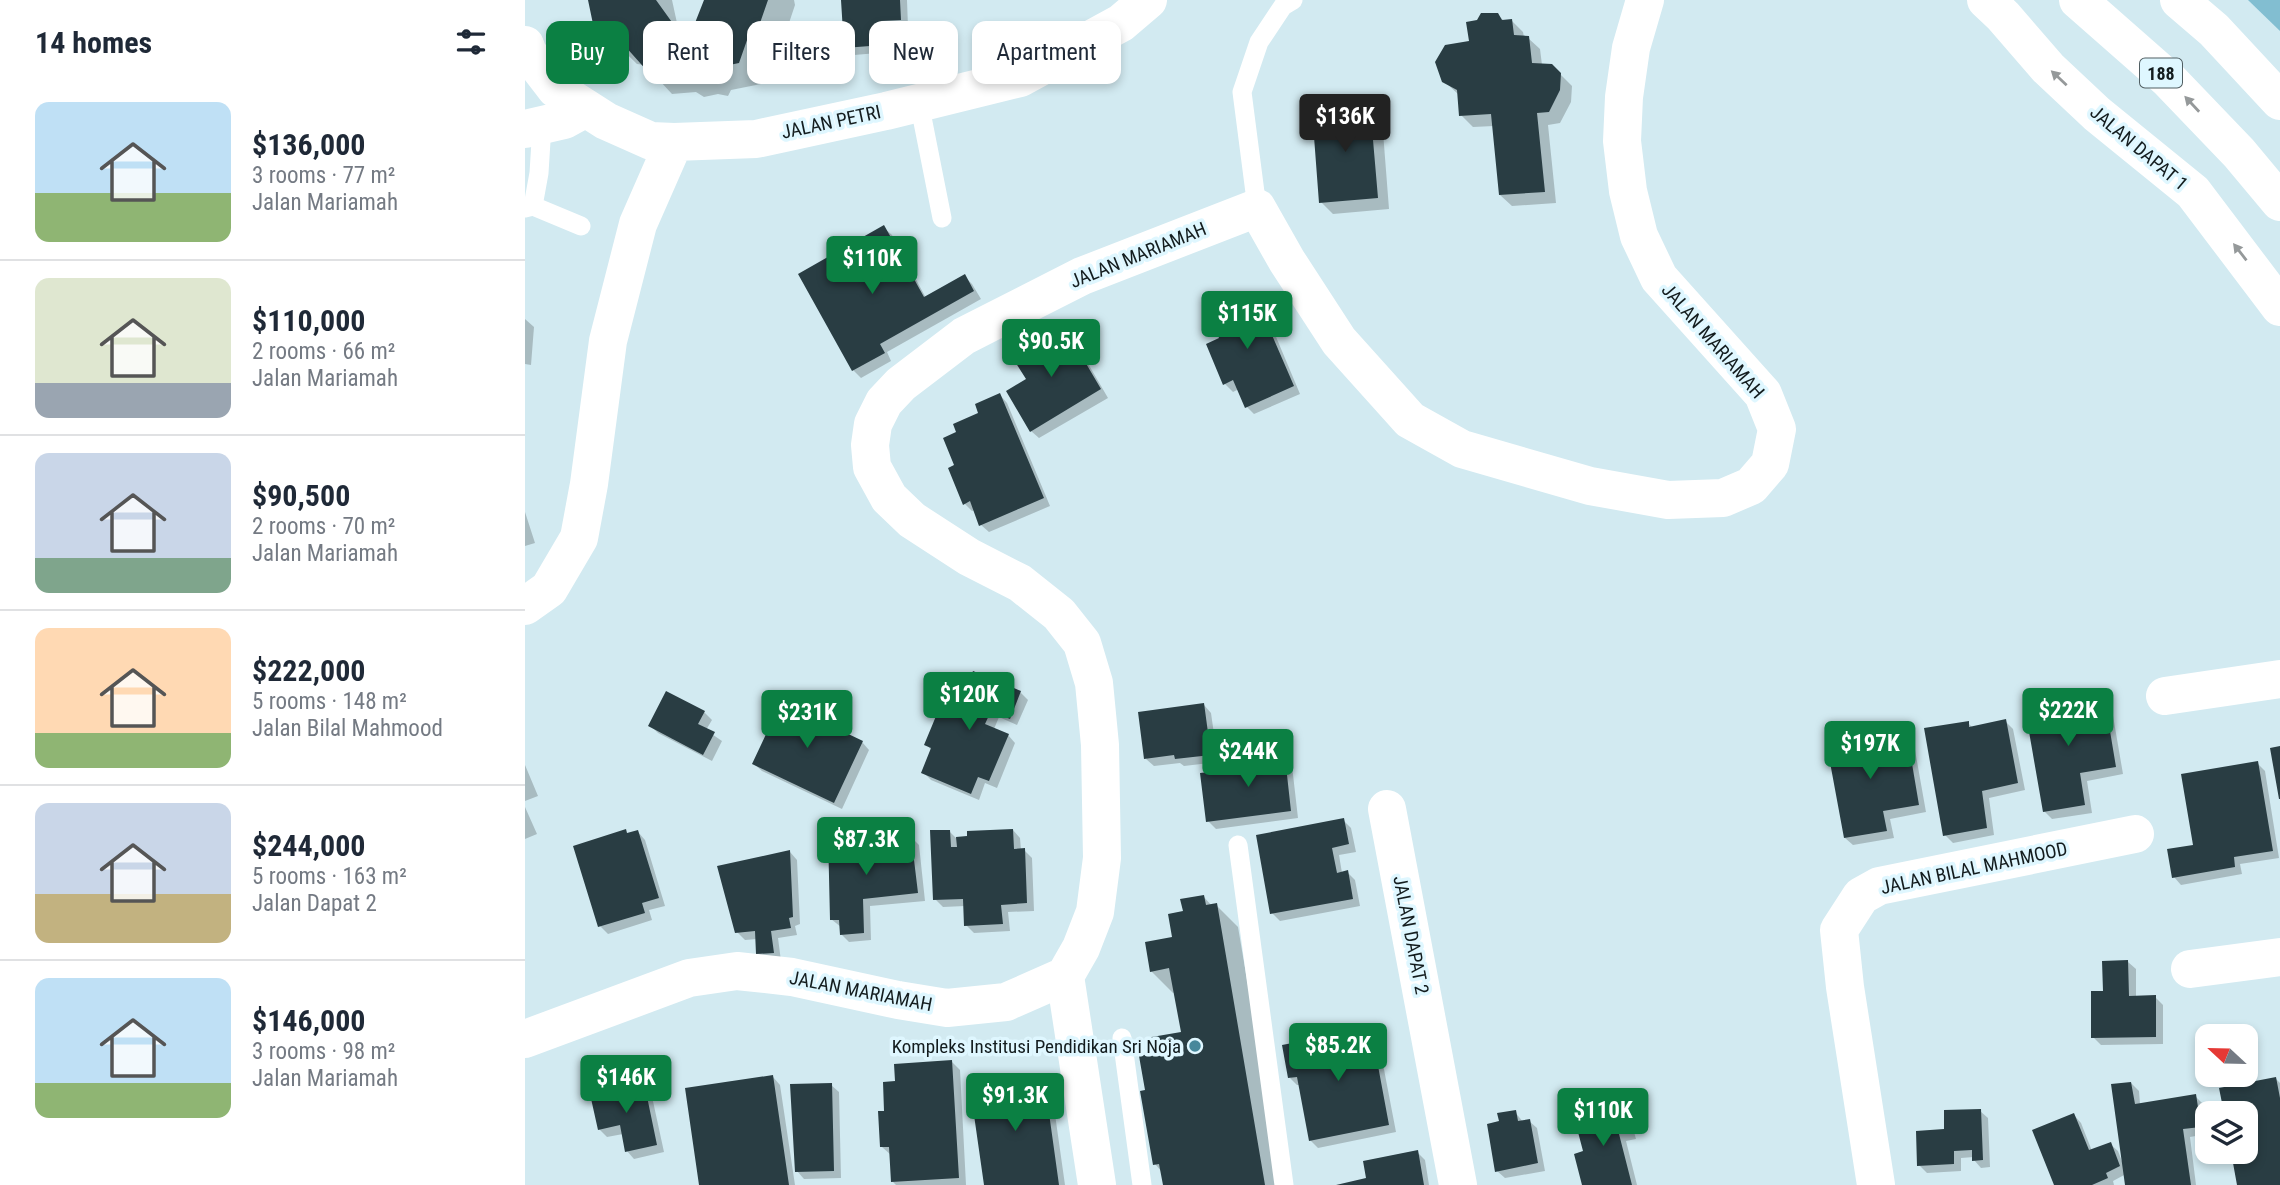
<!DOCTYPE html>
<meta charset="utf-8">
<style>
:root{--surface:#fff;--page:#f6f6f7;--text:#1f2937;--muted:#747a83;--line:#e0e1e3;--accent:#0b8043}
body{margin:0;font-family:"Roboto Condensed",sans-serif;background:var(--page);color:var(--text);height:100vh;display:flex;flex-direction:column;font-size:26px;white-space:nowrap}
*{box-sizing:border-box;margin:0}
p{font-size:23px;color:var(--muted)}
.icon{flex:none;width:38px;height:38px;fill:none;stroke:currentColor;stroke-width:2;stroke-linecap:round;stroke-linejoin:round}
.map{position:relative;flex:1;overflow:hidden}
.side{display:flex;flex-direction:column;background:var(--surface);width:525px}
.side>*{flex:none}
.banner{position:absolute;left:21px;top:21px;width:665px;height:63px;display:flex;gap:14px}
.needle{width:46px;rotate:292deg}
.fabs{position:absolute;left:1670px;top:1024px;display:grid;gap:14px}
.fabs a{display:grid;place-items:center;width:63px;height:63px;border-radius:14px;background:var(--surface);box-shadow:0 4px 10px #0003;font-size:35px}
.price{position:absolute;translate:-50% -60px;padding:0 16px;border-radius:7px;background:var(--accent);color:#fff;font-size:23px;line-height:46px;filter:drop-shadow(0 2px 4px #0008)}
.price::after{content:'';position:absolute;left:50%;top:42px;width:21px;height:16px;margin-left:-10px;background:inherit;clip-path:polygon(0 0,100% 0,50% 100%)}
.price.selected{background:#222;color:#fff}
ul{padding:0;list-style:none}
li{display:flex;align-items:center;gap:21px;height:175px;padding:0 35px}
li+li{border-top:2px solid var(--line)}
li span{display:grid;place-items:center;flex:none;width:196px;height:140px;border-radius:14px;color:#555}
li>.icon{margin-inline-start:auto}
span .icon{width:84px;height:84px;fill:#fffc;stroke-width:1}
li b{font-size:30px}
h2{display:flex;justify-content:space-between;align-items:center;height:84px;padding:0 35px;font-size:30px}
.tag{padding:0 24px;border-radius:14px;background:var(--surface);box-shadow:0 4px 10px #0003;font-size:24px;line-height:63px}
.tag.selected{background:var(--accent);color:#fff}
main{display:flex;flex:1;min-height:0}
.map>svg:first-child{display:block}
</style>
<main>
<section class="side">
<h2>14 homes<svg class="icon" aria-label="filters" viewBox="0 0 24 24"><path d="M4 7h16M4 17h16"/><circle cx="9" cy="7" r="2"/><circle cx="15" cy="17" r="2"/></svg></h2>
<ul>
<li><span style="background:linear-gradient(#bfe0f5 65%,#8fb573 0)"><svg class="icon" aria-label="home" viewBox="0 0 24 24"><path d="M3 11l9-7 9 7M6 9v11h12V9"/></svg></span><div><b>$136,000</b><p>3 rooms · 77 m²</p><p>Jalan Mariamah</p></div></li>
<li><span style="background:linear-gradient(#dfe7d0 75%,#9aa5b1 0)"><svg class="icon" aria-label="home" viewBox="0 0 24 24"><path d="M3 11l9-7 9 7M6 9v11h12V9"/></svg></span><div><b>$110,000</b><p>2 rooms · 66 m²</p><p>Jalan Mariamah</p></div></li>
<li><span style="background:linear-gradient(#c9d6e8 75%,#7fa58c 0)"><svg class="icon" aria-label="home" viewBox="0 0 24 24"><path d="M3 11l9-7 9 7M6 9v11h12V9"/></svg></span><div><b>$90,500</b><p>2 rooms · 70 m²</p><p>Jalan Mariamah</p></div></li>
<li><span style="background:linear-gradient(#ffd9b3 75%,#8fb573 0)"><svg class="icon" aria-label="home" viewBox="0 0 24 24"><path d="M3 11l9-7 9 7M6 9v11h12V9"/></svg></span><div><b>$222,000</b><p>5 rooms · 148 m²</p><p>Jalan Bilal Mahmood</p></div></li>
<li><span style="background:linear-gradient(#c9d6e8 65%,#c2b280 0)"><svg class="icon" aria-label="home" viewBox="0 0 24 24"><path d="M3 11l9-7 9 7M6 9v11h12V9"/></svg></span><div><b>$244,000</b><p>5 rooms · 163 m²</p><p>Jalan Dapat 2</p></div></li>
<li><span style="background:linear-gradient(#bfe0f5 75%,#8fb573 0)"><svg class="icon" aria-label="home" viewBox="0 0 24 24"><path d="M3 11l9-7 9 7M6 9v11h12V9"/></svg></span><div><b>$146,000</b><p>3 rooms · 98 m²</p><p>Jalan Mariamah</p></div></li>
</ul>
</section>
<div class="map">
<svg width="1755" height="1185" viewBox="0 0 1755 1185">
<rect width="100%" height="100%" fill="#d2eaf1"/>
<!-- green -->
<path fill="#82bed1" d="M1723,0H1755V31L1724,1Z"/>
<!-- shadow -->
<path fill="#0003" d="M66,0H147L152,23L157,32L169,30L181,0H269L270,5L257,44H250L236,84L206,90L203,96L193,94L179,97L171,92L147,94L120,65L112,64L70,23Z
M317,0H382L383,27L363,28L365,52L329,55L321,47Z
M973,15L979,21H987L998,32L999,37L1003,38L1015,49L1017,65H1026L1047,86L1046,102L1035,123L1023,125L1031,203L987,206L975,195L969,126L948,127L936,115L934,95L919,81L946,42Z
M845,107L857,119L864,209L808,214L796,202Z
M359,228L367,235L401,298L439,276L447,284L456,299L362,352L366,361L336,378L328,370Z
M728,293L736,301L775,394L729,414L722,407L714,389L708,392L700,384L697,339Z
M0,319L9,327L6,365L0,364Z
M539,329L547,336L583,398L514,438L506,431L503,380Z
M475,395L482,403L525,506L464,532L456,525L450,510L447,511L440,504L431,466L434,433Z
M0,512L10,543L0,546Z
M443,688L495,692L503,700L492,725L474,717L469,729L483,735L490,743L472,788L460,783L454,800L406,780L398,772L407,751L401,744Z
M1541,698L1549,708L1579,703L1587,710L1598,774L1562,781L1567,813L1527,819L1519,811Z
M679,705L686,713L693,762L659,766L655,763L629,766L621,759Z
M179,712L187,720L181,730L197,741L187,761L133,733L125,725Z
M301,715L309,723L307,728L337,742L344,750L317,809L237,771L229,764Z
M1480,721L1488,729L1500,790L1464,798L1469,835L1428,843L1420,835L1443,723L1448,728Z
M1320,730L1324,734L1344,731L1352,739L1353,748L1382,742L1390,750L1401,812L1365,819L1369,838L1328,845L1320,838L1314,746Z
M758,749L766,757L773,818L691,829L683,821L735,767Z
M1732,763L1740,771L1754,858L1715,864L1717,874L1656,885L1649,877Z
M0,765L13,796L0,801Z
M0,807L12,834L0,839Z
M818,820L826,828L831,852L814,855L817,873L822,872L830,880L835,906L755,921L747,913Z
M488,830L495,838L496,850H499L507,858L509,911L483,912L485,931L449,933L441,925L440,906L418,907L410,899L424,831L431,838Z
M113,832L120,840L140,906L124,910L127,920L83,934L75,926L104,835Z
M332,834L339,841V846H345L353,854V864L364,863L386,837L394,845L400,901L345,906L346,940L324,942L316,934V927L306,919Z
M265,852L272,860L275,924L270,926L272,935L253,938L256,961H240L233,953L232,939L220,940L212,932Z
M678,896L687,906L691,905L713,927L757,1185H639L637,1172L630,1164L622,1091L626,1056L658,1033L650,992L648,993L626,971L649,938L660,913Z
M1603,962L1611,969V997H1630L1638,1005V1044L1576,1045L1568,1037L1580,993Z
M845,1030L853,1038L871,1132L793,1148L785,1140L775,1085H772L765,1078Z
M427,1062L435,1070L441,1185H371L367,1181L366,1155L357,1147L361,1113L372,1083Z
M248,1077L255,1085L270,1185H176Z
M518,1078L526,1086L540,1185H461Z
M1751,1079L1755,1083V1185H1714L1708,1152H1720V1113H1701Z
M1606,1083L1614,1091L1615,1104L1670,1096L1678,1104L1682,1134L1665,1137L1671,1185H1602L1601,1174L1588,1181L1589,1185H1531L1549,1115L1556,1123L1567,1151L1585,1144L1593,1151L1598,1164Z
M118,1084L126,1092L139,1152L109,1159L102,1151L98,1134L82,1137L74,1129Z
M306,1085L314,1092L316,1178L279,1179L272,1171Z
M1097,1107L1104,1114L1111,1139L1101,1141L1112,1185H1058L1060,1153Z
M1455,1111L1463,1118L1465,1167L1456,1168L1449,1160V1157L1436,1158V1171L1402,1173L1394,1165L1421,1131Z
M990,1112L998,1122L1004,1121L1012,1128L1020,1171L980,1178L972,1171L976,1123Z
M892,1152L900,1160L904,1185H815L843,1180Z"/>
<!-- building -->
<path fill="#293d43" d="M63,0H131L149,25L154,30L161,31L168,28L179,0H243L235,23H228L214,63L185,69L181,75L171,73L156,77L148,71L124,73L99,45L88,43L75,23L68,24Z
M316,0H375L376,20L356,21L358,45L319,48Z
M956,13H973L977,20L987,19L989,35L1004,36L1007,63L1027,64L1036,73L1035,90L1024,112L1012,113L1020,192L974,195L966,114L934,116L932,90L917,82L910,62L920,45L944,41L941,22L952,20Z
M845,105L853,198L794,203L787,110Z
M359,225L399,297L440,274L449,291L355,344L360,353L327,371L273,274Z
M728,291L769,386L720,408L708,380L698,385L681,344L694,338L682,311Z
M539,326L576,389L505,432L481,391L501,379L487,357Z
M475,393L519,498L454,526L445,501L438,505L423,468L429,465L418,438L431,432L428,424L453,413L450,404Z
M448,671L496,691L485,719L466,711L460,724L484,734L464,781L453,777L446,794L396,773L406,748L399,745L426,680L442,686Z
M141,691L180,711L173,724L190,732L178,755L123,726Z
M260,694L302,714L298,722L338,741L309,803L227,764Z
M1542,696L1544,707L1580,701L1591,767L1555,773L1560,805L1518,812L1499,703Z
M679,703L686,755L650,759L649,755L619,759L613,712Z
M1481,719L1493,783L1457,791L1462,828L1418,836L1399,728L1444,721V727Z
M1320,728L1321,733L1345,729L1348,747L1383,740L1394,805L1358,811L1362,831L1319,838L1302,746L1312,744L1309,730Z
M1755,746V799H1754L1745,748Z
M759,748L766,811L681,822L675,773L733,766L731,751Z
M1733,761L1748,851L1709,857L1710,867L1647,878L1642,849L1668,845L1656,774Z
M819,818L824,844L807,848L812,873L823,870L828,899L745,914L731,835Z
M101,829L102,833L113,830L134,898L117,903L120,913L73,927L48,846Z
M488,829L489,849L500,848L502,903L476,905L478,924L439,926L438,899L408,900L405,830H425L426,847H432L431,837L442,836V831Z
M332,832V845H345L346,863L362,861L359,838L386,835L393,893L338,899L339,933L315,935L314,920H305L303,833Z
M265,850L268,917L264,918L266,928L246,931L249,953L231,954L230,931L210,933L192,866Z
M679,895L681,905L692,903L740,1185H638L634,1164L628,1165L615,1091L620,1090L614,1056L624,1054L621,1038L656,1032L644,968L625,972L620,942L647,937L643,914L658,911L655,899Z
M1603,960L1604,996L1631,995V1037L1566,1038V991H1578L1577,961Z
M846,1028L864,1125L784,1141L772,1077L763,1078L757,1045Z
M427,1060L434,1178L366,1182L364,1147H355L353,1111H359L358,1082L370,1081L369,1064Z
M248,1075L264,1185H174L160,1088Z
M519,1077L534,1185H459L445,1087Z
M1751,1077L1755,1098V1185H1712L1706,1152H1720V1113H1699L1694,1088Z
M119,1082L132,1145L100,1152L95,1125L73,1130L65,1094Z
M1606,1082L1610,1104L1671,1094L1676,1127L1658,1129L1666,1185H1600L1586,1084Z
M307,1083L309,1171L270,1172L265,1084Z
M1097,1105L1104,1131L1094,1134L1107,1185H1057L1049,1154L1058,1151L1049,1117Z
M1456,1109L1458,1160L1447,1161V1150L1429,1151V1164L1392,1166L1391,1131L1419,1129V1110Z
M991,1110L993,1121L1005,1119L1013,1163L970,1172L962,1124L974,1121L972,1113Z
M1549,1113L1564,1150L1586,1142L1595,1166L1581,1173L1583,1178L1567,1185H1529L1507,1130Z
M893,1150L899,1185H811L841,1178L838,1161Z"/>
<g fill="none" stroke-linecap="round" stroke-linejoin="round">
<!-- lane -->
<path stroke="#fff" stroke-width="19" d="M394,102L417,218
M8,206L14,173L17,125
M0,208L8,206L56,226
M732,208L717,92L734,42L758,6L768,0
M713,845L759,1185
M597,1038L617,1185"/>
<!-- street -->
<path stroke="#fff" stroke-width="38" d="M1461,0L1478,16L1523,68L1572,114L1668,192L1755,307
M0,45L3,53L31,89L81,121L126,141L149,142L231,139L361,111L495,78L596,23L623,0
M0,129L39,120L61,108
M0,606L24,589L54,538L64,484L83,341L113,224L149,142
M1640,696L1755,679
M862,809L933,1185
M1665,969L1755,957
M540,976L572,1185
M0,1039L164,978L212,971L267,977L373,1000L422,1008L481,1002L540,976L556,948L570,912L577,858L575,745L569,683L557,643L534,614L495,583L444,557L387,520L364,498L347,467L345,445L348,424L359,402L376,384L439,336L557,276L732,208L762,261L814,341L885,420L937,449L1065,486L1143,500L1198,498L1226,486L1245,464L1252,429L1238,394L1134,278L1114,236L1103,191L1097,141L1099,97L1106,48L1120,0
M1351,1185L1320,987L1314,930L1336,896L1354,886L1610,834"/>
<!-- highway -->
<path stroke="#fff" stroke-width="38" d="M1553,0L1644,80L1714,153L1755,202
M1654,0L1689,30L1755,101"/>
</g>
<!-- one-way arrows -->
<defs><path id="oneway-solid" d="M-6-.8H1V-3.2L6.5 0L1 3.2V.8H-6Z" transform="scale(1.75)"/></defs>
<g fill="#95999a">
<use href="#oneway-solid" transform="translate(1534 78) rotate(-137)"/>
<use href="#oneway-solid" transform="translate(1667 104) rotate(-133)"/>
<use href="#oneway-solid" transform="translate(1715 252) rotate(-128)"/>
</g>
<!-- markers -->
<circle fill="#47889b" stroke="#dff7ff" stroke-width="2.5" cx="670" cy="1046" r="7"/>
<g text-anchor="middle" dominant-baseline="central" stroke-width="7" stroke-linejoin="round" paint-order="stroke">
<!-- shield labels -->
<rect fill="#dff7ff" stroke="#505e62" stroke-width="2" x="1615" y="58.5" width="42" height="29" rx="5"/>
<g font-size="18" font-weight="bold" fill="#131c1e">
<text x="1636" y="73">188</text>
</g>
<!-- street labels -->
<g font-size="19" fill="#131c1e" stroke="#dff7ff">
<text transform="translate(306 122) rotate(-12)">JALAN PETRI</text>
<text transform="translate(1614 148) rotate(40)">JALAN DAPAT 1</text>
<text transform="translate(613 255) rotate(-22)">JALAN MARIAMAH</text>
<text transform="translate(1188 341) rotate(49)">JALAN MARIAMAH</text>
<text transform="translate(1449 868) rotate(-12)">JALAN BILAL MAHMOOD</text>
<text transform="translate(886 935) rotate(79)">JALAN DAPAT 2</text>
<text transform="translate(336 991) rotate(11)">JALAN MARIAMAH</text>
</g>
<!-- poi labels -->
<g font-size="19" fill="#131c1e" stroke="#dff7ff" text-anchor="end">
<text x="656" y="1046">Kompleks Institusi Pendidikan Sri Noja</text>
</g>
</g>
</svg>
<div class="fabs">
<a><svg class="needle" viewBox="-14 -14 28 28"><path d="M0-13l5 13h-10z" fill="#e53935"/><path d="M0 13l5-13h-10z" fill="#747a83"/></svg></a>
<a><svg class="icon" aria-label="layers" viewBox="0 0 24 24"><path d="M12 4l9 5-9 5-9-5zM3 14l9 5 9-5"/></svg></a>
</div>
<b class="price selected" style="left:820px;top:154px">$136K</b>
<b class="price" style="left:347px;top:296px">$110K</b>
<b class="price" style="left:722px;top:351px">$115K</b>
<b class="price" style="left:526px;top:379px">$90.5K</b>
<b class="price" style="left:444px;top:732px">$120K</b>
<b class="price" style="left:1543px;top:748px">$222K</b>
<b class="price" style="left:282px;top:750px">$231K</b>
<b class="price" style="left:1345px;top:781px">$197K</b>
<b class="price" style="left:723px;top:789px">$244K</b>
<b class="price" style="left:341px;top:877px">$87.3K</b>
<b class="price" style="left:813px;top:1083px">$85.2K</b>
<b class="price" style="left:101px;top:1115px">$146K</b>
<b class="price" style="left:490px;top:1133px">$91.3K</b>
<b class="price" style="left:1078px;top:1148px">$110K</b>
<div class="banner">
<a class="tag selected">Buy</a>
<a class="tag">Rent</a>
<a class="tag">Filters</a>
<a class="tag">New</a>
<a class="tag">Apartment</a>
</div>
</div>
</main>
